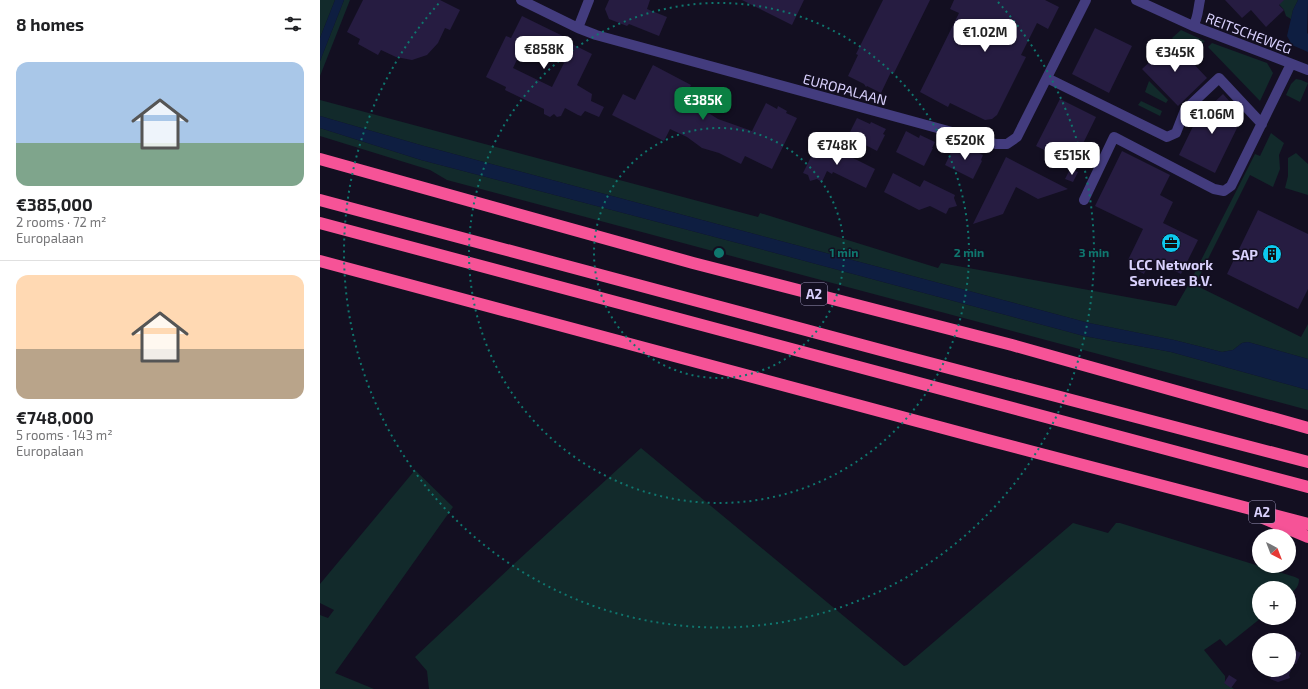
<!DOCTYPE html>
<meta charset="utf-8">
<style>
:root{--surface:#fff;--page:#f6f6f6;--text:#202124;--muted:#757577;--line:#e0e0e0;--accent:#0b8043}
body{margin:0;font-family:"Exo 2",sans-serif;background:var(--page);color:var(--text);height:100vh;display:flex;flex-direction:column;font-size:15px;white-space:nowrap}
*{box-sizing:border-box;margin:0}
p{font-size:13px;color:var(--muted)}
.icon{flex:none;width:22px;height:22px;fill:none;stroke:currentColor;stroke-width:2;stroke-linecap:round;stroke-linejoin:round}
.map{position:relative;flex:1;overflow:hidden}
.details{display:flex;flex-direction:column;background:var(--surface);width:320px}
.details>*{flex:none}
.needle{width:26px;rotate:138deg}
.controls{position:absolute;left:932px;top:529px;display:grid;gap:8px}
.controls a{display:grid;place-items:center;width:44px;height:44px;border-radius:50%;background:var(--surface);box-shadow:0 2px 6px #0003;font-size:20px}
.price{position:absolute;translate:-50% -34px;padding:0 9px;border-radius:8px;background:#fff;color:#222;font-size:13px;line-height:26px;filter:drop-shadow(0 1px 2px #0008)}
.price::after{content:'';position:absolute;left:50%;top:24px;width:12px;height:9px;margin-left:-6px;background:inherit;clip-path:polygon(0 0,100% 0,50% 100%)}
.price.on{background:var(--accent);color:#fff}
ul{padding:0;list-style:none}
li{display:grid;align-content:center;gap:8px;height:212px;padding:0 16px}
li+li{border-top:1px solid var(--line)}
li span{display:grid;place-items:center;height:124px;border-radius:12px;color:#555}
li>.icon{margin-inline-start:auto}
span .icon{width:72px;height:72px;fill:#fffc;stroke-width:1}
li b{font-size:17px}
h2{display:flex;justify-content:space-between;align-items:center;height:48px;padding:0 16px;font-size:17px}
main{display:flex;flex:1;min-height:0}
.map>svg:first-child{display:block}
</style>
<main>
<section class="details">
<h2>8 homes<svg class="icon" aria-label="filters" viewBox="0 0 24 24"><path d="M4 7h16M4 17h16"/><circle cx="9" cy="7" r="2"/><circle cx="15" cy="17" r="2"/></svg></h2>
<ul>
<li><span style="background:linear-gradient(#a9c7e8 65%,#7fa58c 0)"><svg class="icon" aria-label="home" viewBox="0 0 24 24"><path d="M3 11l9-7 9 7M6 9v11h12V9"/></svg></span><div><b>€385,000</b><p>2 rooms · 72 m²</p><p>Europalaan</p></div></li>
<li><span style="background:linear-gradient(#ffd9b3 60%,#b9a48a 0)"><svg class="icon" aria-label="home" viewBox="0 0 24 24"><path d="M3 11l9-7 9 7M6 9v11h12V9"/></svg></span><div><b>€748,000</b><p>5 rooms · 143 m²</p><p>Europalaan</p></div></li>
</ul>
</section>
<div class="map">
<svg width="988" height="689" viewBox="0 0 988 689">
<rect width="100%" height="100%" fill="#130f21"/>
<!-- green -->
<path fill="#122a2b" d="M0,0H15L0,38Z
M24,0H30L0,76V61Z
M963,0H978L973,10L971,19L966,16L964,10L959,4Z
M861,30L885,41L870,56L852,38Z
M892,43L947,63L953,73L940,101L888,47Z
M976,79L981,80L988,83L980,102L966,95L971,84Z
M829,81L848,100L846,103L825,92Z
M0,100L438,217L440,213L618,268L621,263L856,306L870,282L935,154L940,156L951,133L964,143L959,155L960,169L953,187L930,175L875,285L981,337L988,324V359L928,342L922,343L913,350L902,352L854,340L769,323L104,146L0,116Z
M821,101L842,111L840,116L818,105Z
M0,128L101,160L429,246L764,336L851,352L988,390V410L127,180L110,170L0,136Z
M976,153L988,164V195L965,188L968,176V158Z
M321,448L584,666L587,665L753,523L788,533L796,523H800L975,577L979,579C979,587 975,590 969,595V588H939V618H941L906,646L900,639L884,650L905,676V682L914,689H109L107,671L95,657L195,563Z
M95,470L133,507L15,673L54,689H0V615L8,618L14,610L0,603V584Z"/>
<!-- water -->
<path fill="#0e1e41" d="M15,0H24L0,61V38Z
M978,0H988L987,33L988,34V52L972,45L967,36L973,10Z
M0,116L104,146L769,323L854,340L902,352L913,350L922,343L928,342L988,359V390L851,352L764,336L429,246L101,160L0,128Z"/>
<!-- building -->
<path fill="#261c41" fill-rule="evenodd" d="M43,0H120L140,10L130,30L125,28L118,43L107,55L92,60L76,57L61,50L58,55L38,44L40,39L27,32Z
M289,0H330L327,9L347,17L339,36L309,24L307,26L289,19L285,9Z
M422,0H484L472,25Z
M563,0H610L574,73L571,72L561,93L547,86L546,87L544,84L528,76L538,55L536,54Z
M634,0H725L739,7L728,29L717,23L701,55L706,57L677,115L672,119L665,120L630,103L628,107L600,92L639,13L630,9Z
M905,0H964L959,5L964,10L946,27L931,10L922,18Z
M202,16L253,41L252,44L272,54L257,85L272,94L271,101L284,107L279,117L265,111L261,116L258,115L245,108L241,116L237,117L234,114L230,117L224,114V109L185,90L186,87L166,77L186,36L191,38ZM205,43L244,63L232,87L193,68Z
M775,28L812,46L789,93L752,74Z
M852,41L887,78L858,106L822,69Z
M333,65L371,85L365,98L398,119L432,131L446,103L457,109L458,106L467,111L466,113L477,118L452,169L425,156L421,164L399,153L382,148L367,137L350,129L344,141L292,115L303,94L315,100Z
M903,94L920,113L914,124L918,126L895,173L859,155L882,108L886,110Z
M740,99L776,117L753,164L716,146Z
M537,118L550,124L551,122L566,129L563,134L565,135L557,151L528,136Z
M586,131L599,138L600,135L615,142L612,148H613L604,166L576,152Z
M499,141L555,169L546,188L513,172L512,174L507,171L502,182L497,179L490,181L488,175L483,173Z
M635,144L648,151L649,148L663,155L661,160L662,161L653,179L625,165Z
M802,151L850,175L840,195L853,202L843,223L878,240L861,274L831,259L824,274L813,268L815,263L808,260L823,229L775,206Z
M686,157L748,189L718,199L696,187L683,214L653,224Z
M750,169L758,172L753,182L745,179Z
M573,173L600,187L604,180L635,195L634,198L637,206L629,208L626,214L610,206L599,210L564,192Z
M938,210L988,234V289L978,309L907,274Z
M969,647L981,653L976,664L969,661Z
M954,670H971L969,675L970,678L958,682L950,679Z
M909,675L917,680L911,688L904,683Z"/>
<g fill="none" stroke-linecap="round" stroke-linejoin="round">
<!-- minor -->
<path stroke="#433c7e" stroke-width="10" d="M201,0L258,28L276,35L676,144H687L697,137L766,0
M816,0L873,26L988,70
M873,26C878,19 878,9 880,0
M258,28L269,0
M727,78L847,137L856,133L865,110L899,78L942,124
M764,200L794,137L894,189L904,191L911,186L971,64"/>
<!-- highway -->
<path stroke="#f65397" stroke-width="12" d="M0,159L373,263L692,345L988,428
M0,200L583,356L988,462
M0,223L988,487
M0,261L664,439L988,524
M943,518L988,537"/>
</g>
<!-- distance rings -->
<g fill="none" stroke="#0f766e" stroke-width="2" stroke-dasharray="2 4">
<circle cx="399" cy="253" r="125"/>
<circle cx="399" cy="253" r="250"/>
<path d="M678 2A375 375 0 1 1 120 2"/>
</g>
<!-- icons -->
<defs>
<g id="office-disc" transform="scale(1)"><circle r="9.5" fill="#0dc9ee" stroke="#130f21"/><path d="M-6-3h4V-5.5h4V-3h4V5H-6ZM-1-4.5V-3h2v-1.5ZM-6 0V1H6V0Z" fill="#111"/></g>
<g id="building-disc" transform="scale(1)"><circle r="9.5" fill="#0dc9ee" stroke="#130f21"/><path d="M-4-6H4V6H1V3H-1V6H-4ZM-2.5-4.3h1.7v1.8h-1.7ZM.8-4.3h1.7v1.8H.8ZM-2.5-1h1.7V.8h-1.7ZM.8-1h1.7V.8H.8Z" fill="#111"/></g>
</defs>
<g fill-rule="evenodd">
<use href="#office-disc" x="851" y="243"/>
<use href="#building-disc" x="952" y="254"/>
</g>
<g text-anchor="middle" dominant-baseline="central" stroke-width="3" stroke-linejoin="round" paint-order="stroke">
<!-- shield labels -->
<g fill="#130f21" stroke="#9e97bb" stroke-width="1">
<rect x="481" y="283" width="26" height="22" rx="3"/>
<rect x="929" y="501" width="26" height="22" rx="3"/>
</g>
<g font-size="13" font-weight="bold" fill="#d9d1fd">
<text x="494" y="294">A2</text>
<text x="942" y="512">A2</text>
</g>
<!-- street labels -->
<g font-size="14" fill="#d9d1fd" stroke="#130f21">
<text transform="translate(929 33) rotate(21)">REITSCHEWEG</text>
<text transform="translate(525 89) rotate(15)">EUROPALAAN</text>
</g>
<!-- poi labels -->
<g font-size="14" font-weight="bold" fill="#d9d1fd" stroke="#130f21" text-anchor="end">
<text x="938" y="254">SAP</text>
<text x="851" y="264" text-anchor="middle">LCC Network<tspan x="851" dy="16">Services B.V.</tspan></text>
</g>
</g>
<circle cx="399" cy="253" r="6" fill="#0f766e" stroke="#130f21" stroke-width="2"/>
<g font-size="12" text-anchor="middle" font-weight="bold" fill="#0f766e" stroke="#130f21" stroke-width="3" stroke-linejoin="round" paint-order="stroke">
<text x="524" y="257">1 min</text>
<text x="649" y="257">2 min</text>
<text x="774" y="257">3 min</text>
</g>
</svg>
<div class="controls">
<a><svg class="needle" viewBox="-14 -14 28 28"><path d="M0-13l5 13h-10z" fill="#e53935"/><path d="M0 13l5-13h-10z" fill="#757577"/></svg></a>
<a>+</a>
<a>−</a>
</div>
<b class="price" style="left:665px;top:53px">€1.02M</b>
<b class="price" style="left:224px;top:70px">€858K</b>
<b class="price" style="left:855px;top:73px">€345K</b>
<b class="price on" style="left:383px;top:121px">€385K</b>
<b class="price" style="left:892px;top:135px">€1.06M</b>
<b class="price" style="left:645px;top:161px">€520K</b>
<b class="price" style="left:517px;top:166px">€748K</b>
<b class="price" style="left:752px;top:176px">€515K</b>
</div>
</main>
